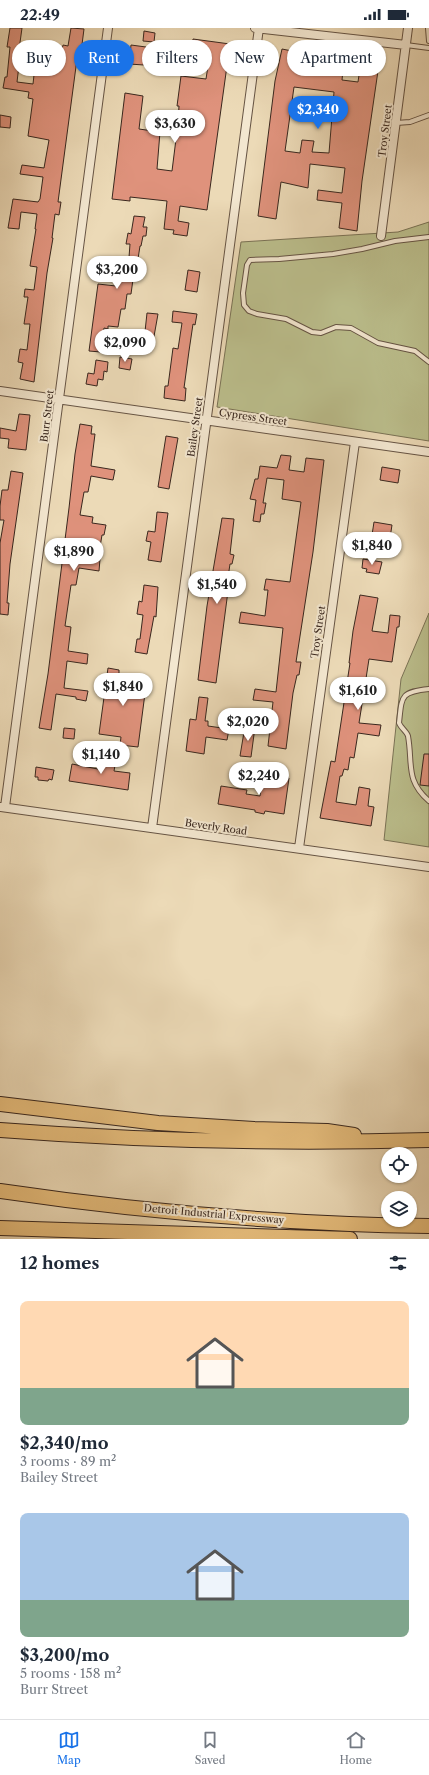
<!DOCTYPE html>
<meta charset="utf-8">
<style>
:root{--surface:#fff;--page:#f6f6f7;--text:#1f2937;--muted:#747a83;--line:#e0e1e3;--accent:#1a73e8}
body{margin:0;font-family:"Libre Caslon Text",serif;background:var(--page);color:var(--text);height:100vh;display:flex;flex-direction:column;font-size:15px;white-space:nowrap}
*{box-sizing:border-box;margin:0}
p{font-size:13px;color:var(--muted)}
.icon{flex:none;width:22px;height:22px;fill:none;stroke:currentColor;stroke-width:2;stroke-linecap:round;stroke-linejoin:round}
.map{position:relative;height:1211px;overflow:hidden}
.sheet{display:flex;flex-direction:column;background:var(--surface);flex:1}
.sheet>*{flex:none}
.guide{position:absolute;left:12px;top:12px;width:405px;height:36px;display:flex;gap:8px}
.buttons{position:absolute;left:381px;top:1119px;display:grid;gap:8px}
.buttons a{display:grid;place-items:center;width:36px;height:36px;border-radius:50%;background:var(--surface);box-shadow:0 1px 3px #0004;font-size:20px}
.price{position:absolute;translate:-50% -34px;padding:0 9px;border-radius:14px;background:#fff;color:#222;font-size:13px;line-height:26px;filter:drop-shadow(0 1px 2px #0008)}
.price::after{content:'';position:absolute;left:50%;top:24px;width:12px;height:9px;margin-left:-6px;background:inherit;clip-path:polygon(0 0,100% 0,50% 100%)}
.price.current{background:var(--accent);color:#fff}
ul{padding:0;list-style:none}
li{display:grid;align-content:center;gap:8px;height:212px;padding:0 20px}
li span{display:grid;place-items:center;height:124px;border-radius:8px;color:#555}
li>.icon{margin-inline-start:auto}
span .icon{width:72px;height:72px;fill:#fffc;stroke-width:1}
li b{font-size:17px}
h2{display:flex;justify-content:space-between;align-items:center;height:48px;padding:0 20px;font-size:17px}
.pill{padding:0 14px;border-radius:18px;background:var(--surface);box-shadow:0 1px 3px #0004;font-size:14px;line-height:36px}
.pill.current{background:var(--accent);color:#fff}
.status{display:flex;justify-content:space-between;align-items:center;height:28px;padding:0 20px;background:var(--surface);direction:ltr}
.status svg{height:11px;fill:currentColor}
.tabs{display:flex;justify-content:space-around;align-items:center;height:56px;border-top:1px solid var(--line);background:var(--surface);font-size:11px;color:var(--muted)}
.tabs a{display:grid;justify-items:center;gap:2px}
.tabs .current{color:var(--accent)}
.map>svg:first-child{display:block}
</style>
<div class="status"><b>22:49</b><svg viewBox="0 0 49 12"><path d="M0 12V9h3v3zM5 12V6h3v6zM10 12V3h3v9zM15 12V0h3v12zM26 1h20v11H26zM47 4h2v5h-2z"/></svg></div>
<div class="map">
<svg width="429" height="1211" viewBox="0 0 429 1211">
<rect width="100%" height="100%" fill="#ecdab7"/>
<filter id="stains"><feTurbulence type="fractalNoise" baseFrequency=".005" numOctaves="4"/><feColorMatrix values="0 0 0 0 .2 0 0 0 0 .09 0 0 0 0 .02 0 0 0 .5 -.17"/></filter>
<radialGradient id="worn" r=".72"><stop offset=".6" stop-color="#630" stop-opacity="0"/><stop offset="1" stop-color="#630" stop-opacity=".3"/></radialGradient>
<!-- green -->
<path fill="#bbbe8c" stroke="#7a7255" d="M429,194V413L217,379L241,214L398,204Z
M429,585V819L384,812L401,651Z"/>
<!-- building -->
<path fill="#df927c" stroke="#39271e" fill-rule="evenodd" d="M10,0H22L18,29H20L17,54L33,56L35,38L58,41L63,17L68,18L71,0L84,1L80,32L77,31L58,174H61L59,187L55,186L52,210H53L47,245L34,354L20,351L23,335L18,334L20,321L27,322L30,296H24L28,269H24L25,261L34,262L37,239L30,238L36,201H35L37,186L21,184L19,201L8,200L13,171L38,174L40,171L43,149L20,146L22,137L44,140L49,112L28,108L33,71L28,70L29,64L3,60L5,49H7L10,19H7Z
M144,3L155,5L154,14L143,13Z
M193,11L230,16L207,182L180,178L178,193L189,195L187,208L173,206L174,202L164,201L167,173L130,169V173L112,171L125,65L143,68L139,101L160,104L157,141L172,143L178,95L179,78H177L181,48L206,51L210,25L192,23Z
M131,17L146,19L144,37L129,36Z
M282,21L297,24L296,28L344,32L342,52L358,54L361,33L379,36L362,153L357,203L339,200L342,175L317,172L318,162L342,165L345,140L310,136L308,160L281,154L276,191L258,188L275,53ZM294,59L334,64L329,125L312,124L314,113L302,112L300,125L285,123Z
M0,87L11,89L10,100L0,99Z
M134,188L145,189L143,199H147L146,208H143L141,218H140L136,244H134L131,266H127L125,281H121L118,299L108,298V301L104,300L101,324L89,323L98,256L116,258L118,242L128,243L130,216H126L128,205L131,206Z
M188,242L200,244L197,264L185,262Z
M173,283L197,286L195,297L193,296L189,323L184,360H186L185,373L164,370L165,358H168L173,320L178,321L182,295L172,294Z
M147,285L158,286L153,314L144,313Z
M120,329L132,331L130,342L119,340Z
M96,332L108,334L107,344L104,343L103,352L98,351L97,358L86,356L88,345L94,346Z
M19,386L30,387L26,422L8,420L9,411L0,410V400L16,403Z
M80,396L92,398L91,406H95L91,438L115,442L113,452L91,448L88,464H84L80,487L93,489L92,495L106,497L104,507H102L98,531H100L99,543L79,540L76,557H71L65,598L71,599L68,623L88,626L87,636L67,633L64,660L88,663L86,673L76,671V669L56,666L51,702L39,700L48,646L69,480L75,426Z
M166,408L178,410L169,461L158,459Z
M281,427L291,428L289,442L304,444L306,430L324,432L313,524L296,634H301L299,647H297L293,665L286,721L268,718L273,674L253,672L255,661L276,664L283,600L239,595L241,584L265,588L268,562H264L266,551L290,554L301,474L282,471L284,452L267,450L263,475H266L264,486H261L260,494L253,493L256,472L250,471L255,451H258L260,438L277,440Z
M382,439L400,442L398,455L380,452Z
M11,443L23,445L10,536L7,575H9L8,587L0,586V515L4,492H0V478L2,462H8Z
M157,484L168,485L161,534L148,532L151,514L146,513L148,503L155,504Z
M222,490L234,491L230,526L234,527L232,536H230L226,563H228L216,655L198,652L207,578Z
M374,494L392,497L390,510L372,507Z
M363,531L382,534L379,546L366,544L367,541L362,540Z
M144,557L158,559L156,589L154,588L147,626L135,624L137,611H140L143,587L137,586L139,573L142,574Z
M360,567L378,570L372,603L388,605L390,587L400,588L399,599H397L392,634L369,631L365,657L359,695L381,697L379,708L358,705L354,730L350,729L348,742L344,741L342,748H340L336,774L356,777L359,759L370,761L368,778L374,779L371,798L320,790L331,733L335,734L350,635H349L353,603Z
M108,640L119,642V646L147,650L138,719L120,717L121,709L99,706Z
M199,669L208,670L205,693H208V698L229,701L227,712L206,709L204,726L186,723L190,691L196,692Z
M245,698L255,699L251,729L240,728Z
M64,700L75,701L74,711L63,710Z
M107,724L117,726L114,743L130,745L128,762L69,753L72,736L103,742Z
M424,726H429V758L420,757Z
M36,739L54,742L52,752L49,751L48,753L38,752V749H35Z
M263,748L289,750L284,786L265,783L264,786L255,784V782L218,776L221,758L247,762L246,766L260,768Z"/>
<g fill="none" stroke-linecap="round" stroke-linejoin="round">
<!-- service casing -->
<g stroke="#665444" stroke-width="6">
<path id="service" d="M428,0L429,13
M406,17L429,20
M396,95L410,94L429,87
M429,209L395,213L362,221L333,226L279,231L250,232L247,237L243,265L244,277L249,283L257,286L286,291L312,304L321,305L336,299L351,300L378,315L415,323L429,334
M429,661C400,664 402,668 399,695C401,700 407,704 408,708C413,736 405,752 429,773"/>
</g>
<!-- minor casing -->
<g stroke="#665444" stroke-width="10">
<path id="minor" d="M255,0L406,17
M381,208L408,0
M0,363L429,424
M1,779L429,839
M5,779L108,0
M152,800L259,0
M299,820L355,414"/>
</g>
<!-- motorway casing -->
<g stroke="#39271e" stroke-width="16">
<path id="motorway" d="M0,1076L158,1095L254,1101L327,1103L354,1107
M0,1102C143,1113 286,1116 429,1112
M0,1163C142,1184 286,1196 429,1198
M0,1200L350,1211"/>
</g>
<!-- service -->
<use href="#service" stroke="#f3e7d0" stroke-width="4"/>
<!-- minor -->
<use href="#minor" stroke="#f3e7d0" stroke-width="8"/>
<!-- motorway -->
<use href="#motorway" stroke="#e6bd7c" stroke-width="14"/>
</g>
<g text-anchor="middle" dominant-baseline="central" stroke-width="4" stroke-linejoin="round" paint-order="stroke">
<!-- street labels -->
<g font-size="10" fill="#39271e" stroke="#f3e7d0">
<text transform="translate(385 103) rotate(-83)">Troy Street</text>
<text transform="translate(47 388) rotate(-83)">Burr Street</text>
<text transform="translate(253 389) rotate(8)">Cypress Street</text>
<text transform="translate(195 399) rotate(-82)">Bailey Street</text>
<text transform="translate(318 604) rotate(-82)">Troy Street</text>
<text transform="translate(216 799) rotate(8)">Beverly Road</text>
<text transform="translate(214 1186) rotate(5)">Detroit Industrial Expressway</text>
</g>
</g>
<rect width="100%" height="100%" filter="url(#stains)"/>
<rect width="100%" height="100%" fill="url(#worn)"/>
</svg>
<div class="buttons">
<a><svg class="icon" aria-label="locate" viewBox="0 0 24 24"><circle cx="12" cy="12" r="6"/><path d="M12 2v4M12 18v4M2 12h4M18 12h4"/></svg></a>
<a><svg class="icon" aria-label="layers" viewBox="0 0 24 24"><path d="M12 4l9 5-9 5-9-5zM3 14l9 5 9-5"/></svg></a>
</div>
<b class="price current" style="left:318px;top:102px">$2,340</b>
<b class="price" style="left:175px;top:116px">$3,630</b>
<b class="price" style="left:117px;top:262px">$3,200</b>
<b class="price" style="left:125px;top:335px">$2,090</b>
<b class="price" style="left:372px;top:538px">$1,840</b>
<b class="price" style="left:74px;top:544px">$1,890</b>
<b class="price" style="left:217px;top:577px">$1,540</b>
<b class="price" style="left:123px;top:679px">$1,840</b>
<b class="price" style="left:358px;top:683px">$1,610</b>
<b class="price" style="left:248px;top:714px">$2,020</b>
<b class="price" style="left:101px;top:747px">$1,140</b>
<b class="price" style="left:259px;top:768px">$2,240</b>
<div class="guide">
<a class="pill">Buy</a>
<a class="pill current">Rent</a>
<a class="pill">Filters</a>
<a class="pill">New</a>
<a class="pill">Apartment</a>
</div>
</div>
<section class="sheet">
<h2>12 homes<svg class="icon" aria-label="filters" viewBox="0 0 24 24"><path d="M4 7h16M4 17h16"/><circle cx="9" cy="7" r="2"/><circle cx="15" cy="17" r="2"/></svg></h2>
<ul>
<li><span style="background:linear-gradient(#ffd9b3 70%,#7fa58c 0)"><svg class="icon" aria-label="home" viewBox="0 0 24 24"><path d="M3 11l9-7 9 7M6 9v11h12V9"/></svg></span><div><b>$2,340/mo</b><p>3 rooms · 89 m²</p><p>Bailey Street</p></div></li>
<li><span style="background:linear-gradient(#a9c7e8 70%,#7fa58c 0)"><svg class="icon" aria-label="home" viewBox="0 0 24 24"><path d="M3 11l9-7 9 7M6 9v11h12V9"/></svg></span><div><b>$3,200/mo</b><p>5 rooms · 158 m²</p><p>Burr Street</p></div></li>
</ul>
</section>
<nav class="tabs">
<a class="current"><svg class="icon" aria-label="map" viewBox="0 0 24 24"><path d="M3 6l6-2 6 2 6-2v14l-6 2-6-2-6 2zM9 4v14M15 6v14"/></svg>Map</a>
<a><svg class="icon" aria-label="saved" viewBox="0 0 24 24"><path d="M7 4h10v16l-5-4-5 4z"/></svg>Saved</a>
<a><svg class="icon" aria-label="home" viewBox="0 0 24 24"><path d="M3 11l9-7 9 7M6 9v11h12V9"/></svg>Home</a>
</nav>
